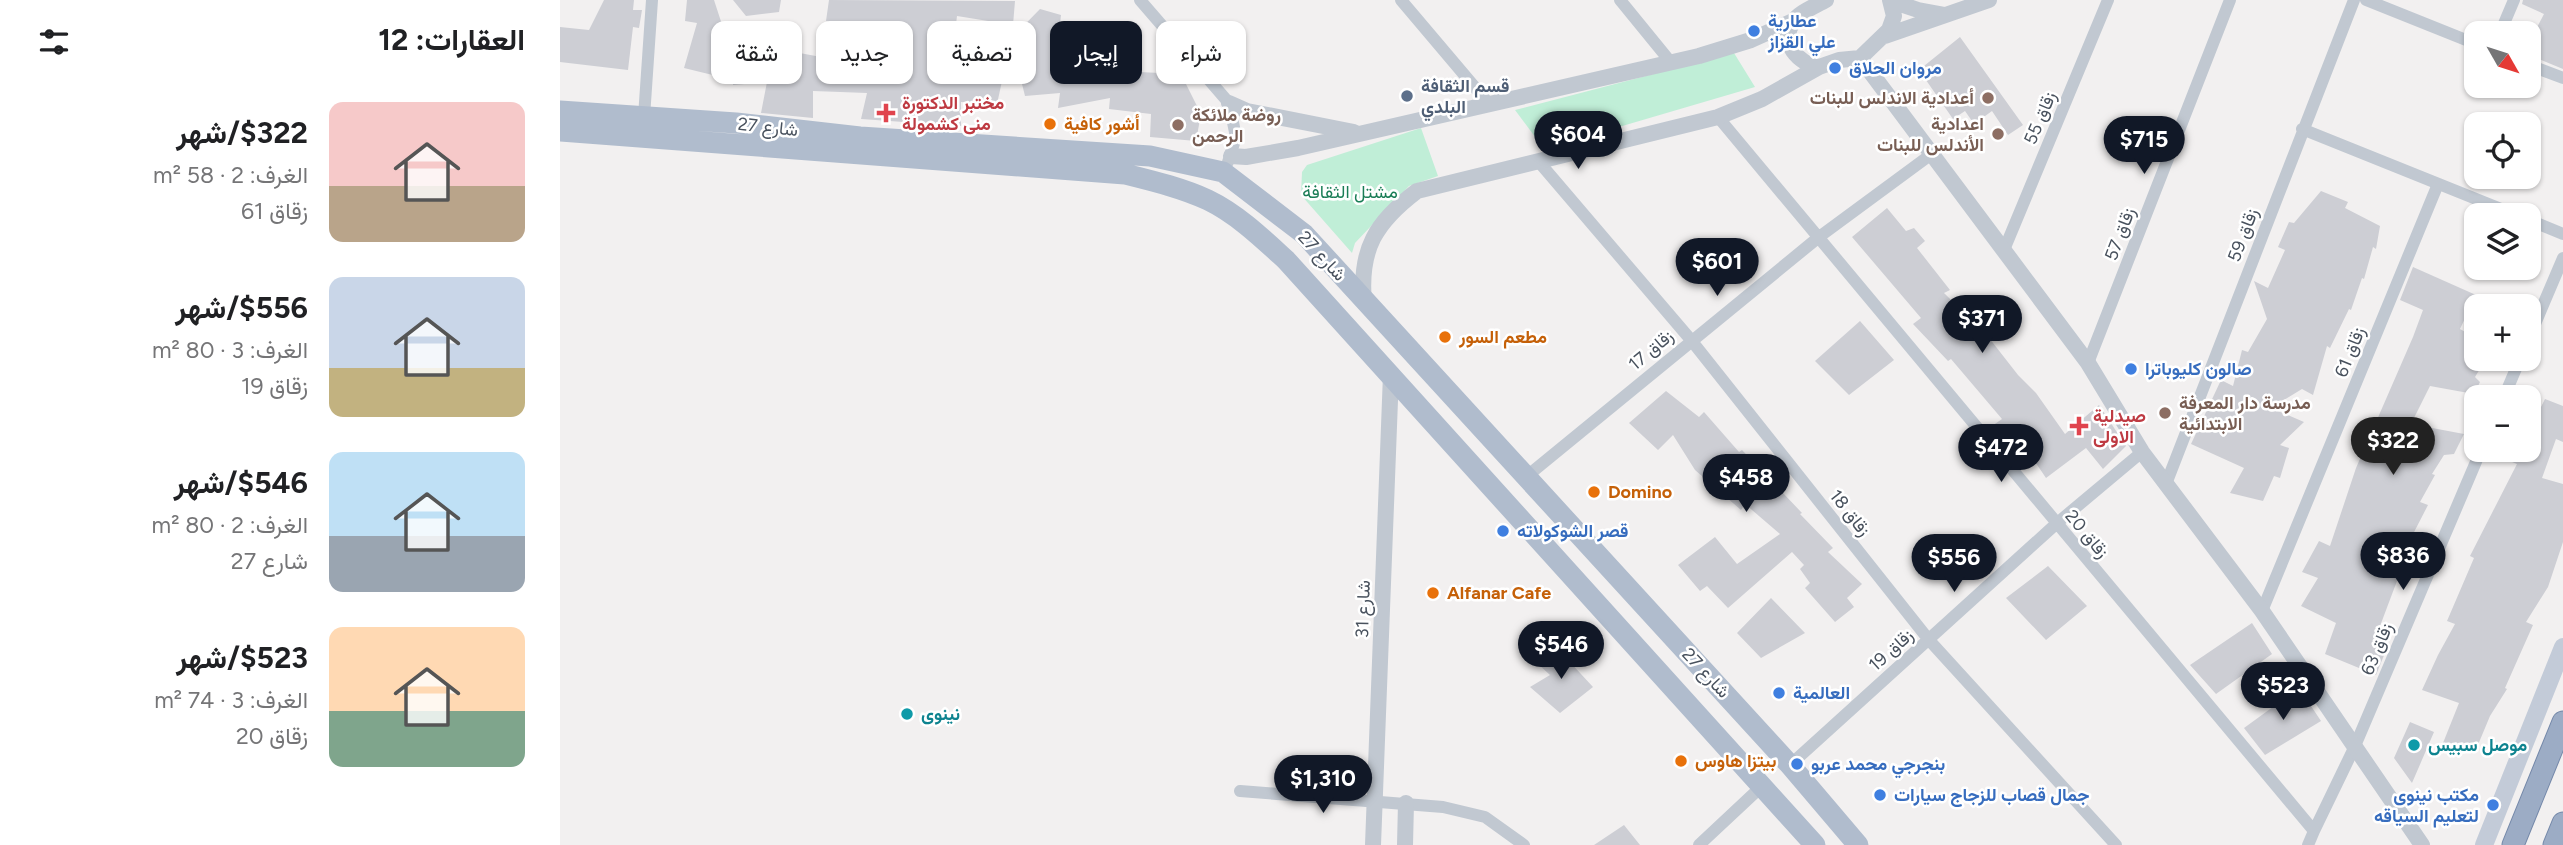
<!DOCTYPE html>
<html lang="ar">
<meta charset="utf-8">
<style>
:root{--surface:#fff;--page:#f2f2f2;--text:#202124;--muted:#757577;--accent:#111827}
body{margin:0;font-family:Figtree,Vazirmatn,sans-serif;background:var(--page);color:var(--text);direction:rtl;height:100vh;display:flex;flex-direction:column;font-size:26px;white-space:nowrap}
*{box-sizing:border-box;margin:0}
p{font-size:23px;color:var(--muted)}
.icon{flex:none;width:38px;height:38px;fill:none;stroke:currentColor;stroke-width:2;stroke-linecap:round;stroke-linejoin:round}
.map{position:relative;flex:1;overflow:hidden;direction:ltr}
.drawer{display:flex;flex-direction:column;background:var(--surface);width:560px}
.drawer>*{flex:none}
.banner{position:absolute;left:21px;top:21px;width:665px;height:63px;direction:rtl;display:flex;gap:14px}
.needle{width:46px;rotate:129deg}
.tools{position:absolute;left:1904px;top:21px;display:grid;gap:14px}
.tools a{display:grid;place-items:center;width:77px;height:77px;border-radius:14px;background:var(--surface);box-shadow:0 2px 5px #0004;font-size:35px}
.price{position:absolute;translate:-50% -60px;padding:0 16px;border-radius:24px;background:var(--accent);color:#fff;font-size:23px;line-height:46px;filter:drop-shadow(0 2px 4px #0008)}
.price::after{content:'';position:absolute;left:50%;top:42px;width:21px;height:16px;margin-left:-10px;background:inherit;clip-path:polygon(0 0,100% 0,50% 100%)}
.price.active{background:#222;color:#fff}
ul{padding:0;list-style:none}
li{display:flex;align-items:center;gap:21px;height:175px;padding:0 35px}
li span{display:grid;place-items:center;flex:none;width:196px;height:140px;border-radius:14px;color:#555}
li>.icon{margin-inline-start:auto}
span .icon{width:84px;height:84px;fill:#fffc;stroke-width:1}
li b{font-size:30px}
h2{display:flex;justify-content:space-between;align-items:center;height:84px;padding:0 35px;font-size:30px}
.tag{padding:0 24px;border-radius:14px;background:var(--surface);box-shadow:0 2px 5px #0004;font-size:24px;line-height:63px}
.tag.active{background:var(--accent);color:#fff}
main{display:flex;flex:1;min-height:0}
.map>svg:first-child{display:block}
</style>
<main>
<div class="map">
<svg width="2003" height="845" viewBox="0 0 2003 845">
<rect width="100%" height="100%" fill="#f2f0f0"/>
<!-- green -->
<path fill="#c0eed7" d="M1174,53L1195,87L984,149L955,110Z
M861,128L878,176L849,186L795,243L792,253L741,195L742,172L747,165Z"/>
<!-- building -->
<path fill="#cdced4" d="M44,0H74L73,10H82L79,28L73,27L68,70L0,62V27L29,30Z
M127,0H154L169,46L213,48L261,57V54L283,58L289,29L266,21L269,0L455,1L453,25L397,16L392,58H403L402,65L426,64L480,9L501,15L495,68L621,74L641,114L636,141L590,137L591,114L549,109L550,98L498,108L500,93L465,96L451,40L437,104L401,102V126L301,119L307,93L253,91V118L201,113L207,82L173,85V80L124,68L137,23L125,21Z
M173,0H221L219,12L186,16Z
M1963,0H2003V69L1969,55V43L1984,14L1962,4Z
M1400,37L1463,125L1448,135L1432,111L1414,124L1405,111L1393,119L1359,70Z
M1761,191L1788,202L1785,208L1820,226L1816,249L1813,247L1804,279L1802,278L1791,310L1789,309L1770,348L1767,346L1753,395L1742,389L1711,408L1744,422L1720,445L1729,448L1720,478L1714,476L1703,501L1670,493L1684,468L1631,444L1661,380L1673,386L1682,350L1688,352L1707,319L1694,281L1708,288L1725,250L1718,247L1729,222L1734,223Z
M1327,208L1346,231L1354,228L1365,241L1357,248L1390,290L1384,293L1426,334L1458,375L1476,393L1505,434L1539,405L1566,446L1543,469L1526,448L1486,478L1461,441L1450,447L1432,426L1442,419L1391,359L1388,361L1353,324L1361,318L1292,237Z
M1853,267L1916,295L1900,329L1916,338V359H1926L1915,377L1920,382L1914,394L1870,386L1851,424L1904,434L1894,454L1884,455L1872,474L1875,475L1860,502L1868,505L1834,571L1840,573L1814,642L1827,648L1816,675L1765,654L1776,623L1741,606L1758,578L1742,572L1759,541L1770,546L1796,468L1853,337L1863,310L1840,300Z
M1300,321L1334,360L1289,395L1255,361Z
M1106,391L1139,417L1144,412L1179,452L1182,450L1242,513L1240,514L1273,548L1268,552L1302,584L1287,598L1294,607L1275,622L1245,588L1250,583L1240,569L1244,565L1232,552L1168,608L1147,586L1140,591L1118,565L1155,537L1177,564L1220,534L1185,504L1181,510L1135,470L1113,435L1098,450L1069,423Z
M1985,399L2003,406V442L1996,439L1982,478L2003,484V542L1988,587L1966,622L1973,625L1945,688L1947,689L1930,716L1915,752L1883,743L1899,703L1862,690L1878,655L1895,624L1887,621L1914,558L1910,556L1957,464L1952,462L1958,450H1969V431Z
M1488,566L1527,606L1486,640L1446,598Z
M1211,598L1245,633L1201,658L1177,633Z
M1692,623L1712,654L1656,694L1630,665Z
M995,646L1033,687L1000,713L970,687L990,675L977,663Z
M1739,688L1761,721L1705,755L1684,728Z
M1850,722L1874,732L1852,783L1834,758Z
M1064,825L1080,845H1034Z"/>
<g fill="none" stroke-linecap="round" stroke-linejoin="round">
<!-- trunk casing -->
<g stroke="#7488a9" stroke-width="23">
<path id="trunk" d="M1953,845L2003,722
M1994,845L2003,823"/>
</g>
<!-- minor -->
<path stroke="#c1c8d1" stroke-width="12" d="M580,0L669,103L676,137L668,162
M841,0L929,104
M1060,0L1109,60
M1806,0L1916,44
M1940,33L1954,0
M1969,65L2003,78
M84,117L92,0
M1158,117L1754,831L1748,845
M1742,129L1956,215
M979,162L1131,340L1369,640L1556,845
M1969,220L2003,234
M1444,250L1548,0
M1969,338L2003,258
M1528,363L1670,0
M1944,397L1960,359
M967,476L1259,237L1373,153
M1606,484L1794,0
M1702,611L1878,184
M1230,765L1496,524L1582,452
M680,791L883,807L925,817L964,845
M1754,831L1795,746L1921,450
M1139,845L1202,786"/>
<!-- tertiary -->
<path stroke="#c1c8d1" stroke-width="16" d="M1331,1L1358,10L1385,15
M1325,36L1429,0
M1300,58L1528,363L1582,452L1702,611L1862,845
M1259,67C1239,64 1219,43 1233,22C1239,12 1256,6 1266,0
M669,103L687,111L794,132
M671,156L686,157L738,148L1139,56L1191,40L1233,21
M804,302C799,249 816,222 857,191L1158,117L1202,99L1259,67L1279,60L1300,58L1329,30L1334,16L1330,0
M813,845L831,374
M845,845L846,803"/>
<!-- secondary -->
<path stroke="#c3cbd8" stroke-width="18" d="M1924,845L2003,647"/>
<!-- primary -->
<path stroke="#b0bccd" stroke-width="21" d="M0,111L176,123L300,137L590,156L663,172L744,234L1230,765L1298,845
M0,131L565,174C593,181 622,188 648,200C677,214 702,238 726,260L1255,845"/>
<!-- trunk -->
<use href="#trunk" stroke="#9cacc5" stroke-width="21"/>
</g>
<!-- markers -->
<g fill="#3f7fe0" stroke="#fff" stroke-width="2.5">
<circle cx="1194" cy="31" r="7"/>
<circle cx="1275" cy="68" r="7"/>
<circle cx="1571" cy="369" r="7"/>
<circle cx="943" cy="531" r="7"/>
<circle cx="1219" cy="693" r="7"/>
<circle cx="1237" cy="764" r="7"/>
<circle cx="1320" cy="795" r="7"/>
<circle cx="1933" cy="805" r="7"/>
</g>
<circle fill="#5c6f8a" stroke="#fff" stroke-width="2.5" cx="847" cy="96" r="7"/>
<g fill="#8d6e63" stroke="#fff" stroke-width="2.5">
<circle cx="1428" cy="98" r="7"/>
<circle cx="618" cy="125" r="7"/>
<circle cx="1438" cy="134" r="7"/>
<circle cx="1605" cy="413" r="7"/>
</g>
<g fill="#e0444e" stroke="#fff" stroke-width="2.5">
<path d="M322.5 102.5h7v7h7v7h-7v7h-7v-7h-7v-7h7z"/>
<path d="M1515.5 415.5h7v7h7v7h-7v7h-7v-7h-7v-7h7z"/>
</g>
<g fill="#e8710a" stroke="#fff" stroke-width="2.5">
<circle cx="490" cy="124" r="7"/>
<circle cx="885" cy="337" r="7"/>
<circle cx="1034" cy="492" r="7"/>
<circle cx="873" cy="593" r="7"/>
<circle cx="1121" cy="761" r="7"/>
</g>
<g fill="#0f9aa8" stroke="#fff" stroke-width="2.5">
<circle cx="347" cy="714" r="7"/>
<circle cx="1854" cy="745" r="7"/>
</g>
<g text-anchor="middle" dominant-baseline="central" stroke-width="5" stroke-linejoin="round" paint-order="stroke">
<!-- shop labels -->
<g font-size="18" font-weight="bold" fill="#366cbe" stroke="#fff" text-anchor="start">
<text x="1208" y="21">عطارية<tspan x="1208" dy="21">علي القزاز</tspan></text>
<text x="1289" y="68">مروان الحلاق</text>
<text x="1585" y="369">صالون كليوباترا</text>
<text x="957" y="531">قصر الشوكولاته</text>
<text x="1233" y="693">العالمية</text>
<text x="1251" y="764">بنجرجي محمد عربو</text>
<text x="1334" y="795">جمال قصاب للزجاج سيارات</text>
<text x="1919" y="795" text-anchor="end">مكتب نينوى<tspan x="1919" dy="21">لتعليم السياقه</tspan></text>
</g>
<!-- service labels -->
<g font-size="18" font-weight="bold" fill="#4e5e75" stroke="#fff" text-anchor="start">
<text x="861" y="86">قسم الثقافة<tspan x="861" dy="21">البلدي</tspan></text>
</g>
<!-- education labels -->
<g font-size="18" font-weight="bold" fill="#785e54" stroke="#fff" text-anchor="end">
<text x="1414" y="98">أعدادية الاندلس للبنات</text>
<text x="632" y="115" text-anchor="start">روضة ملائكة<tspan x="632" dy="21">الرحمن</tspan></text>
<text x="1424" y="124">اعدادية<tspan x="1424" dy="21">الأندلس للبنات</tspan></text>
<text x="1619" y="403" text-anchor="start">مدرسة دار المعرفة<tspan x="1619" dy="21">الابتدائية</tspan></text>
</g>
<!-- health labels -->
<g font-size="18" font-weight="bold" fill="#be3a42" stroke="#fff" text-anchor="start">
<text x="342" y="103">مختبر الدكتورة<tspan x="342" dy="21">منى كشمولة</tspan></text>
<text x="1533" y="416">صيدلية<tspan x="1533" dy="21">الاولى</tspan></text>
</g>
<!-- street labels -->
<g font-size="18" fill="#48515d" stroke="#fff">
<text transform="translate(1480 118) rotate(-67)">زقاق 55</text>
<text transform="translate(208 127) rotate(6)">شارع 27</text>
<text transform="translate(1560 234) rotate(-69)">زقاق 57</text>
<text transform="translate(1683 235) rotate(-69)">زقاق 59</text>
<text transform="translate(762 256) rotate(47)">شارع 27</text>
<text transform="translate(1091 350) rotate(-40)">زقاق 17</text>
<text transform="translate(1790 352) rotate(-68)">زقاق 61</text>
<text transform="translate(1290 513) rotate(52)">زقاق 18</text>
<text transform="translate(1527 534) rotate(50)">زقاق 20</text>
<text transform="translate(803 609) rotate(-88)">شارع 31</text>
<text transform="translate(1817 649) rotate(-67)">زقاق 63</text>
<text transform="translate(1331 650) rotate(-42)">زقاق 19</text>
<text transform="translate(1146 673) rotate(47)">شارع 27</text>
</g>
<!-- food labels -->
<g font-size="18" font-weight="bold" fill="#c56008" stroke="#fff" text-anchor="start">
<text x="504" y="124">أشور كافية</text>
<text x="899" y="337">مطعم السور</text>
<text x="1048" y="492">Domino</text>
<text x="887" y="593">Alfanar Cafe</text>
<text x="1135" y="761">بيتزا هاوس</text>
</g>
<!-- park labels -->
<g font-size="18" fill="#1a7d56" stroke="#fff">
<text x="790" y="192">مشتل الثقافة</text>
</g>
<!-- culture labels -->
<g font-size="18" font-weight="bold" fill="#0d838f" stroke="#fff" text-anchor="start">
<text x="361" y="714">نينوى</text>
<text x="1868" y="745">موصل سبيس</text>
</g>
</g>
</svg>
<div class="tools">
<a><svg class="needle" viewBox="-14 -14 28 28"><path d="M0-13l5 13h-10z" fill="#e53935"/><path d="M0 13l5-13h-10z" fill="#757577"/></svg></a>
<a><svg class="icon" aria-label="locate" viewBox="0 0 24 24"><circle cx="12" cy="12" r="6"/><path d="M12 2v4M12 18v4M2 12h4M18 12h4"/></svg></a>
<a><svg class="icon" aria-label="layers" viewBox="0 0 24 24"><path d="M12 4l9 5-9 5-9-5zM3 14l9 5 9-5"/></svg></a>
<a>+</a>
<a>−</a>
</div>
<b class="price" style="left:1018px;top:171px">$604</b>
<b class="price" style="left:1584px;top:176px">$715</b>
<b class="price" style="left:1157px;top:298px">$601</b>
<b class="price" style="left:1422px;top:355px">$371</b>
<b class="price active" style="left:1833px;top:477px">$322</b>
<b class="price" style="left:1441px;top:484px">$472</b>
<b class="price" style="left:1186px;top:514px">$458</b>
<b class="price" style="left:1843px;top:592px">$836</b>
<b class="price" style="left:1394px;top:594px">$556</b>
<b class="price" style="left:1001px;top:681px">$546</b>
<b class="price" style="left:1723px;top:722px">$523</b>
<b class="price" style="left:763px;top:815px">$1,310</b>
<div class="banner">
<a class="tag">شراء</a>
<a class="tag active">إيجار</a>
<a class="tag">تصفية</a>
<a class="tag">جديد</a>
<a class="tag">شقة</a>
</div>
</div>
<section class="drawer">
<h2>العقارات: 12<svg class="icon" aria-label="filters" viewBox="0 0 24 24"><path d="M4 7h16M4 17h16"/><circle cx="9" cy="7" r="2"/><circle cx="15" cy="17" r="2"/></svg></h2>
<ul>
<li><span style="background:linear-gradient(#f6c9c9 60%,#b9a48a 0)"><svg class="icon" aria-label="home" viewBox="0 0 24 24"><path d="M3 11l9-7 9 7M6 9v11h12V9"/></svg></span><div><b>$322/شهر</b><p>الغرف: 2 · 58 m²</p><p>زقاق 61</p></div></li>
<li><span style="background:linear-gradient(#c9d6e8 65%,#c2b280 0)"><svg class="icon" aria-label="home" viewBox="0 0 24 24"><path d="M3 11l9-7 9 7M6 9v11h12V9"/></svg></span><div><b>$556/شهر</b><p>الغرف: 3 · 80 m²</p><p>زقاق 19</p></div></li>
<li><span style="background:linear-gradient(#bfe0f5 60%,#9aa5b1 0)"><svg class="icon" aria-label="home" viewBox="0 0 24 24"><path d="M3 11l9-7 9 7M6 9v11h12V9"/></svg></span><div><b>$546/شهر</b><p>الغرف: 2 · 80 m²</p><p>شارع 27</p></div></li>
<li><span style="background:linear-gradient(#ffd9b3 60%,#7fa58c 0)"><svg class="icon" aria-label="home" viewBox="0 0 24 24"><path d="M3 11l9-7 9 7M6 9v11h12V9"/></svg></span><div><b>$523/شهر</b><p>الغرف: 3 · 74 m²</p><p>زقاق 20</p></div></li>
</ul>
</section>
</main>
